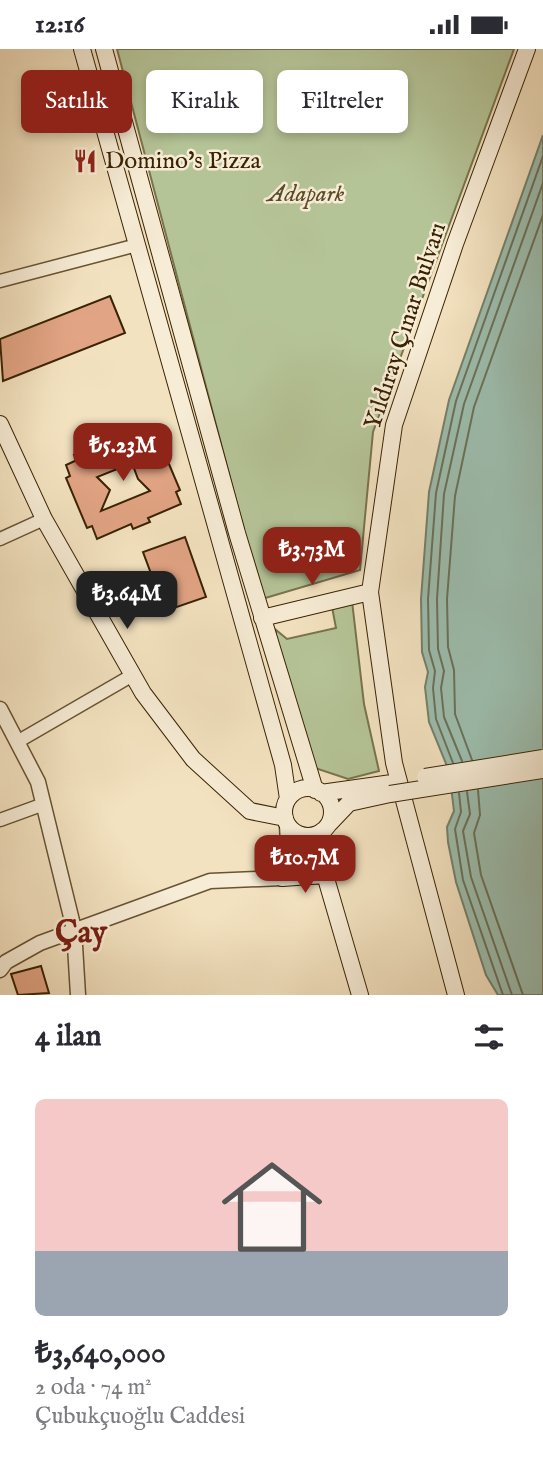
<!DOCTYPE html>
<html lang="tr">
<meta charset="utf-8">
<style>
:root{--surface:#fff;--page:#f7f7f7;--text:#2b2b33;--muted:#7c7c81;--accent:#8f2418}
body{margin:0;font-family:"IM FELL English",serif;background:var(--page);color:var(--text);height:100vh;display:flex;flex-direction:column;font-size:26px;white-space:nowrap}
*{box-sizing:border-box;margin:0}
p{font-size:23px;color:var(--muted)}
.icon{flex:none;width:38px;height:38px;fill:none;stroke:currentColor;stroke-width:2;stroke-linecap:round;stroke-linejoin:round}
.map{position:relative;height:946px;overflow:hidden}
.panel{display:flex;flex-direction:column;background:var(--surface);flex:1}
.panel>*{flex:none}
.top-card{position:absolute;left:21px;top:21px;width:502px;height:63px;display:flex;gap:14px}
.price{position:absolute;translate:-50% -60px;padding:0 16px;border-radius:14px;background:var(--accent);color:#fff;font-size:23px;line-height:46px;filter:drop-shadow(0 2px 4px #0008)}
.price::after{content:'';position:absolute;left:50%;top:42px;width:21px;height:16px;margin-left:-10px;background:inherit;clip-path:polygon(0 0,100% 0,50% 100%)}
.price.selected{background:#222;color:#fff}
ul{padding:0;list-style:none}
li{display:grid;align-content:center;gap:14px;height:371px;padding:0 35px}
li span{display:grid;place-items:center;height:217px;border-radius:10px;color:#555}
li>.icon{margin-inline-start:auto}
span .icon{width:126px;height:126px;fill:#fffc;stroke-width:1}
li b{font-size:30px}
h2{display:flex;justify-content:space-between;align-items:center;height:84px;padding:0 35px;font-size:30px}
.tag{padding:0 24px;border-radius:10px;background:var(--surface);box-shadow:0 4px 10px #0003;font-size:24px;line-height:63px}
.tag.selected{background:var(--accent);color:#fff}
.status{display:flex;justify-content:space-between;align-items:center;height:49px;padding:0 35px;background:var(--surface);direction:ltr}
.status svg{height:19px;fill:currentColor}
.map>svg:first-child{display:block}
</style>
<div class="status"><b>12:16</b><svg viewBox="0 0 49 12"><path d="M0 12V9h3v3zM5 12V6h3v6zM10 12V3h3v9zM15 12V0h3v12zM26 1h20v11H26zM47 4h2v5h-2z"/></svg></div>
<div class="map">
<svg width="543" height="946" viewBox="0 0 543 946">
<rect width="100%" height="100%" fill="#f3e2c0"/>
<filter id="stains"><feTurbulence type="fractalNoise" baseFrequency=".00286" numOctaves="4"/><feColorMatrix values="0 0 0 0 .2 0 0 0 0 .09 0 0 0 0 .02 0 0 0 .5 -.17"/></filter>
<radialGradient id="worn" r=".72"><stop offset=".6" stop-color="#630" stop-opacity="0"/><stop offset="1" stop-color="#630" stop-opacity=".3"/></radialGradient>
<!-- park -->
<path fill="#b5c497" stroke="#78744d" stroke-width="2" d="M117,0H514L373,383L360,521L262,550Z
M352,552L364,655L379,722L348,730L315,719L274,596L276,581L287,590L336,579L332,558Z"/>
<!-- water -->
<path fill="#9cbeaf" stroke="#75806a" stroke-width="2" d="M543,86V946H498L486,926L456,833L448,793L447,778L454,762L449,722L429,673L425,638L428,623L422,603L421,550L429,443L449,351Z"/>
<g fill="none" stroke-linecap="round" stroke-linejoin="round">
<!-- shore -->
<path stroke="#6b7059" stroke-width="2" d="M472,711L455,665L454,621L448,598L447,550L455,447L474,358L543,166
M462,712L444,668L441,639L444,622L438,600L437,550L444,445L464,355L543,134
M453,714L436,670L433,639L435,622L429,601L428,550L436,444L456,352L543,107
M478,741L480,766L474,784L481,826L523,946
M467,743L470,765L463,782L471,828L512,946
M459,744L461,763L455,780L463,831L503,946"/>
</g>
<!-- building -->
<path fill="#e1a484" stroke="#3a2303" stroke-width="2" fill-rule="evenodd" d="M110,247L125,284L3,332L0,290Z
M141,380L142,384L149,380L153,391L158,389L180,441L176,443L181,455L148,469L150,473L133,480L131,475L97,490L92,477L87,479L66,429L70,427L66,416L77,411L74,406ZM132,414L138,430L150,442L101,462L110,441L97,428Z
M185,488L206,548L165,562L143,503Z
M41,917L49,944L18,946L11,925Z"/>
<g fill="none" stroke-linecap="round" stroke-linejoin="round">
<!-- minor casing -->
<g stroke="#685332" stroke-width="15">
<path id="minor" d="M0,232L137,196
M0,490L44,470
M17,693L131,627
M0,771L44,755"/>
</g>
<!-- tertiary casing -->
<g stroke="#685332" stroke-width="17">
<path id="tertiary" d="M0,660L38,733L74,880L78,946
M0,921L6,913L40,894L210,832L282,829L289,813L287,776"/>
</g>
<!-- secondary casing -->
<g stroke="#3a2303" stroke-width="18">
<path id="secondary" d="M82,0L283,716L288,750
M104,0L237,484L315,741
M0,375L44,470L143,644L193,710L250,762L285,769
M262,569L370,543
M284 763a24 24 0 1 1 48 0a24 24 0 1 1-48 0Z
M321,744L392,734
M329,775L349,754L390,745
M300,786L325,826L360,946
M282,829L325,826L322,782
M456,946L394,714L370,543L394,376L455,195L527,0"/>
</g>
<!-- minor -->
<use href="#minor" stroke="#f7ecd6" stroke-width="12"/>
<!-- tertiary -->
<use href="#tertiary" stroke="#f7ecd6" stroke-width="14"/>
<!-- secondary -->
<use href="#secondary" stroke="#f7ecd6" stroke-width="16"/>
<!-- secondary-bridge casing -->
<g stroke="#3a2303" stroke-width="18" stroke-linecap="butt">
<path id="secondary-bridge" d="M425,728L543,709
M390,745L543,721"/>
</g>
<!-- secondary-bridge -->
<use href="#secondary-bridge" stroke="#f7ecd6" stroke-width="16"/>
</g>
<!-- icons -->
<defs>
<g id="restaurant-bare" transform="scale(1.89)"><path d="M-5-6h1v4h1v-4h1v4h1v-4h1v5L-1.5 .5V6h-2V.5L-5-1ZM5-6V6H3V1.5H1.5Q1.5-4 5-6Z" fill="#8f2418" stroke="#f7ecd6" stroke-width="2.5" paint-order="stroke"/></g>
</defs>
<g fill-rule="evenodd">
<use href="#restaurant-bare" x="85" y="112"/>
</g>
<g text-anchor="middle" dominant-baseline="central" stroke-width="5" stroke-linejoin="round" paint-order="stroke">
<!-- poi labels -->
<g font-size="24" fill="#3a2303" stroke="#f7ecd6" text-anchor="start">
<text x="105" y="112">Domino's Pizza</text>
</g>
<!-- park labels -->
<g font-size="24" font-style="italic" fill="#594b28" stroke="#f7ecd6">
<text x="306" y="145">Adapark</text>
</g>
<!-- street labels -->
<g font-size="24" fill="#3a2303" stroke="#f7ecd6">
<text transform="translate(406 277) rotate(-72)">Yıldıray Çınar Bulvarı</text>
</g>
<!-- district labels -->
<g font-size="32" font-weight="bold" fill="#7a1f14" stroke="#f7ecd6">
<text x="81" y="884">Çay</text>
</g>
</g>
<rect width="100%" height="100%" filter="url(#stains)"/>
<rect width="100%" height="100%" fill="url(#worn)"/>
</svg>
<b class="price" style="left:123px;top:434px">₺5.23M</b>
<b class="price" style="left:312px;top:538px">₺3.73M</b>
<b class="price selected" style="left:127px;top:582px">₺3.64M</b>
<b class="price" style="left:305px;top:846px">₺10.7M</b>
<div class="top-card">
<a class="tag selected">Satılık</a>
<a class="tag">Kiralık</a>
<a class="tag">Filtreler</a>
</div>
</div>
<section class="panel">
<h2>4 ilan<svg class="icon" aria-label="filters" viewBox="0 0 24 24"><path d="M4 7h16M4 17h16"/><circle cx="9" cy="7" r="2"/><circle cx="15" cy="17" r="2"/></svg></h2>
<ul>
<li><span style="background:linear-gradient(#f6c9c9 70%,#9aa5b1 0)"><svg class="icon" aria-label="home" viewBox="0 0 24 24"><path d="M3 11l9-7 9 7M6 9v11h12V9"/></svg></span><div><b>₺3,640,000</b><p>2 oda · 74 m²</p><p>Çubukçuoğlu Caddesi</p></div></li>
</ul>
</section>
